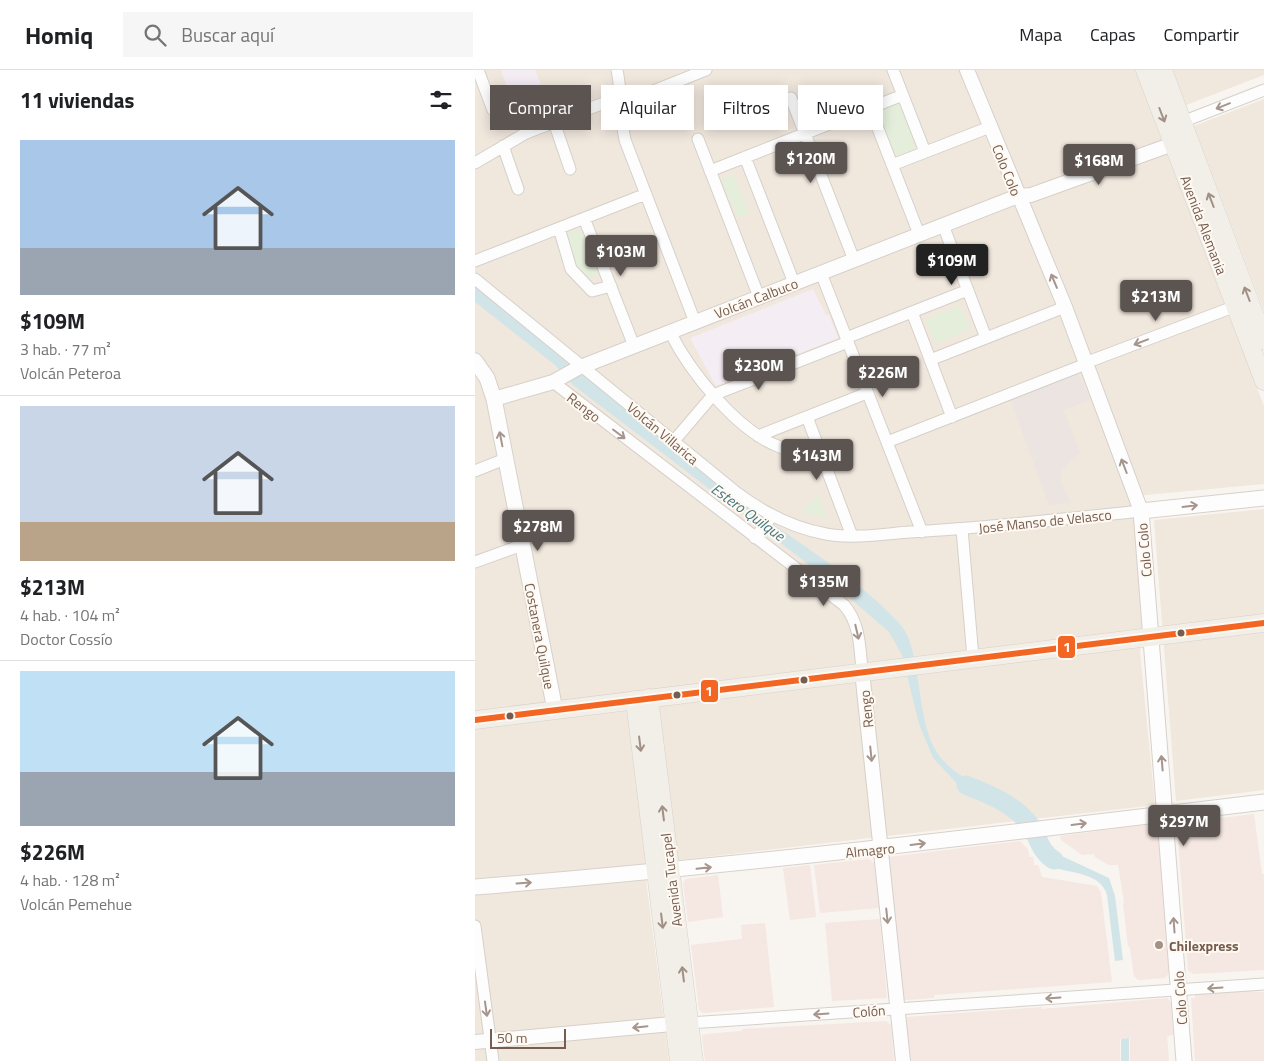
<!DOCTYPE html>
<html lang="es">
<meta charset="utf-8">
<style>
:root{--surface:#fff;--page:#f6f6f6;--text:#202124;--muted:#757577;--line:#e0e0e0;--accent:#5b5451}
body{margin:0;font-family:"Titillium Web",sans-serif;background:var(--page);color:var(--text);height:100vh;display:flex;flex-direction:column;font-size:19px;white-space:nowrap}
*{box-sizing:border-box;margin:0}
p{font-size:16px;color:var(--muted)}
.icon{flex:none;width:28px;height:28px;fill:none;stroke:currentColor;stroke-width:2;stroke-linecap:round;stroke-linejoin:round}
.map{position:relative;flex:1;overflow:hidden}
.side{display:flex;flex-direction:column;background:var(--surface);width:475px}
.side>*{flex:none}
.banner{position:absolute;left:15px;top:15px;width:475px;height:45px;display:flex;gap:10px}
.scale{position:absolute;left:15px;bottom:12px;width:76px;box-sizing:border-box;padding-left:5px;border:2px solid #765d4f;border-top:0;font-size:14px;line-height:18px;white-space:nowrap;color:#765d4f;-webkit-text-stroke:4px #fef9f2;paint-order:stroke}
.price{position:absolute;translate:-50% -42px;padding:0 11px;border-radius:5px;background:var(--accent);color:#fff;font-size:16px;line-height:32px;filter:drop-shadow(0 1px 2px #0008)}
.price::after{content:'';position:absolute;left:50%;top:30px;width:15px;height:11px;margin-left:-8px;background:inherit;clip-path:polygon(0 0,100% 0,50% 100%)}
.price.selected{background:#222;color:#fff}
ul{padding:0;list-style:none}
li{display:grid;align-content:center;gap:10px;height:265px;padding:0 20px}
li+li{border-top:1px solid var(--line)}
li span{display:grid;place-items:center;height:155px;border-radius:0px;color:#555}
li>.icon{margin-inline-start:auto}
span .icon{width:90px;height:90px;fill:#fffc;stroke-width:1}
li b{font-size:21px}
h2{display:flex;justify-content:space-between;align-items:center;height:60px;padding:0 20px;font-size:21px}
.pill{padding:0 18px;border-radius:0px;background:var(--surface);box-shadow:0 2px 12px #0003;font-size:18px;line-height:45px}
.pill.selected{background:var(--accent);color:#fff}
header{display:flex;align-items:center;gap:30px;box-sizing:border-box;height:70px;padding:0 25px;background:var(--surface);border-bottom:1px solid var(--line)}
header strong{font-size:24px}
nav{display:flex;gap:28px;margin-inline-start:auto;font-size:18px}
.search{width:350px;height:45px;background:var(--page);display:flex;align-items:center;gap:12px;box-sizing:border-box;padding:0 18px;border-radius:0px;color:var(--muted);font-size:19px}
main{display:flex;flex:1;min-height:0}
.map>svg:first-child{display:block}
</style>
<header>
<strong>Homiq</strong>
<div class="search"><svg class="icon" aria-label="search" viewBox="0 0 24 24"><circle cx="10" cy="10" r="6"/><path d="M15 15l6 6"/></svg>Buscar aquí</div>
<nav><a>Mapa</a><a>Capas</a><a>Compartir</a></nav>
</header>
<main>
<section class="side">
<h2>11 viviendas<svg class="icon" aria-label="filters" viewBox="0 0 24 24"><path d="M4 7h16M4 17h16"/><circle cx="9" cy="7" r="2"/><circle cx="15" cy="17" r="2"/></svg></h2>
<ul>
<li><span style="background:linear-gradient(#a9c7e8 70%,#9aa5b1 0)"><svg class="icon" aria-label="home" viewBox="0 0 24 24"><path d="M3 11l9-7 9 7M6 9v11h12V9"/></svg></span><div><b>$109M</b><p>3 hab. · 77 m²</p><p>Volcán Peteroa</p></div></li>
<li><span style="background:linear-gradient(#c9d6e8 75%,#b9a48a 0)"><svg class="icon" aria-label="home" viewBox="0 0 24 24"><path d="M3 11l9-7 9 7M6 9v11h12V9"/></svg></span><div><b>$213M</b><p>4 hab. · 104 m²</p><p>Doctor Cossío</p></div></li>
<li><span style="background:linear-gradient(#bfe0f5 65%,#9aa5b1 0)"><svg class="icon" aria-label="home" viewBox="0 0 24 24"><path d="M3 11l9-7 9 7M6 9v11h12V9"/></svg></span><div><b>$226M</b><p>4 hab. · 128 m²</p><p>Volcán Pemehue</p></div></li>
</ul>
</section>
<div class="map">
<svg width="789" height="991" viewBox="0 0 789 991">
<rect width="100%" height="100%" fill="#f8f4ef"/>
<!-- residential -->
<path fill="#f0e7dd" d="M0,0H660L789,336V414L659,426L669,561L665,582L680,735L169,794L194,991H0Z
M698,0H789V5L711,35Z
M789,29V241L719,56Z
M789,439V720L701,731L679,450Z"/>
<!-- commercial -->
<path fill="#f5e7e1" d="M779,744L787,804H789V900L718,904L713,900L702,756L704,753Z
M683,753L694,903L690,908L663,910L659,906L655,878L653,876L648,834L649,832L643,795H634L620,787L619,784L607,785L586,770L585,766Z
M545,771L553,779L554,787H558L559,795H563L567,807L622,816L626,823L637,912L459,925V928L430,930L427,928L414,787Z
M394,789L399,793L404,838L345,843L339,795Z
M335,795L341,847L315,850L308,798Z
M243,805L248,847L213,852L208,813L211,809Z
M405,849L412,928L357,931L350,853Z
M290,853L299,937L228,943L224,940L216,875L267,869L266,855Z
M772,921L789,922V991H720L716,928H720V924Z
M692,928L696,932L698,965L692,966L694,991H655V968L645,969V991H436L431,947L567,937V939Z
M411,951L416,955L419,991H230L227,966L230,964L267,961V959Z"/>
<!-- industrial -->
<path fill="#ebe4e0" d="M602,304L606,308L615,330L589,340L605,383L585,401L586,413L596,433L574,435L535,329Z"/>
<!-- education -->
<path fill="#f5edf4" d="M26,0H60L66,14L34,23Z
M338,219L351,245H354L363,268L241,316L215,268Z"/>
<!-- green -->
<path fill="#e5eedb" d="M424,32L443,80L422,88L403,42Z
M258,104L275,143L262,147L246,109Z
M108,160L124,205L112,207L98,195L90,162Z
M485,235L495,259L461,274L450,250Z
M343,425L353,448L325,442Z"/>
<!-- water -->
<path fill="#d1e5e8" d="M0,215C90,288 179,362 271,434C321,473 378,504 423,552C434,563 437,578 440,593C452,656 445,693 514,719L516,728L512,730L487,719L458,688L444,654L427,585L414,562L354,510L98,315L80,295L0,232Z
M569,772L576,781L634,808L640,826L648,890L640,891L632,825C626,801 589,803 571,795L566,789L559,773Z
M654,968V991H646V969Z"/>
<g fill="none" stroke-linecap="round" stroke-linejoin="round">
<!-- river -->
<path stroke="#d1e5e8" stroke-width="19" d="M491,715C512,724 535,732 551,750C563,762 563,781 579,790"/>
<!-- minor casing -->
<g stroke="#d5d0ca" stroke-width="13">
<path id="minor" d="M3,0L18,40
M142,0C147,24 145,46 150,70L220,252
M418,0L450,82
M316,28L379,190
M148,33L231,0
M395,38L444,164
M79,52L95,99
M705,57L707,52L789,20
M223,69L284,227
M28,76L43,119
M270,87L319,213
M0,93L51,63L147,26
M417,95L515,57
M235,101L428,25
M109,148L159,276
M468,155L511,268
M84,158L96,199L117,221L136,216
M0,191L171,124
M346,203L447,462
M0,209L262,423C289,443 318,458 351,464C378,469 408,464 435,462C512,458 589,449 666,441
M437,242L477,347
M195,262C215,302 262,361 305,377C318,382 332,383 346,385
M371,268L493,220
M455,290L590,237
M610,293L761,236
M78,312L369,535C385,553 385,578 387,601
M332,347L377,466
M283,366L392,323
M198,372L238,325L373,272
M412,372L611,294
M0,401L30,389
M487,459L498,588
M280,468L297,446
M0,492L47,475
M0,856L18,991
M214,953L789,914"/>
</g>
<!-- tertiary casing -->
<g stroke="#d5d0ca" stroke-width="16">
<path id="tertiary" d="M492,0L590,237L666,441
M19,329L78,312L103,298L543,126L556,125L698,74
M387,601L428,991
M0,972L208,953"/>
</g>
<!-- secondary casing -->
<g stroke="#d8d1cb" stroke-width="17">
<path id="secondary" d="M0,291L12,308L19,329L80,640
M0,817C264,796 526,764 789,732
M709,991L666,441L789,428"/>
</g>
<!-- primary casing -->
<g stroke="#d9d1cc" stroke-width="19">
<path id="primary" d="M670,0L789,311
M688,0L789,270
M174,628L219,991
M160,630L204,991
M0,650L789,553"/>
</g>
<!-- minor -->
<use href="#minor" stroke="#fefdfd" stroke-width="11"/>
<!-- tertiary -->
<use href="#tertiary" stroke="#fefdfd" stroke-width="14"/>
<!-- secondary -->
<use href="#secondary" stroke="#fefdfd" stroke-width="15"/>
<!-- primary -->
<use href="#primary" stroke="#f2eee8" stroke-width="18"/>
<!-- bus-1 casing -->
<g stroke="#fef9f2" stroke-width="10">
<path id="bus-1" d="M0,650L789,553"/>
</g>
<!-- bus-1 -->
<use href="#bus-1" stroke="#f26522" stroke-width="6"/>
</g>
<!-- one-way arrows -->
<defs><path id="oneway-shaft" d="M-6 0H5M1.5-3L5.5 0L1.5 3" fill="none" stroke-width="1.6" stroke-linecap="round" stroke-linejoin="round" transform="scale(1.25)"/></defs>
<g stroke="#a6958c">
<use href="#oneway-shaft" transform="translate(748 36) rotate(158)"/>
<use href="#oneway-shaft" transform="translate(579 211) rotate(-113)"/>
<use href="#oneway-shaft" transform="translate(666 272) rotate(159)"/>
<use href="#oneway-shaft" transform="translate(144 364) rotate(37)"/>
<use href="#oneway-shaft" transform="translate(26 369) rotate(-101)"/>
<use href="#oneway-shaft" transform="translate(649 396) rotate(-111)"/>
<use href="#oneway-shaft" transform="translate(715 436) rotate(-7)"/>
<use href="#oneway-shaft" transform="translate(382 562) rotate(77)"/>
<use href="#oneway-shaft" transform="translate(396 684) rotate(84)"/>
<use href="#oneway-shaft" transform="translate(687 693) rotate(-95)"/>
<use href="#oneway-shaft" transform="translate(604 754) rotate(-7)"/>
<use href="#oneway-shaft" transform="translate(443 774) rotate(-7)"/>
<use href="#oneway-shaft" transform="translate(229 798) rotate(-6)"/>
<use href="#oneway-shaft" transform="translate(49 813) rotate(-4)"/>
<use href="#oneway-shaft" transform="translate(412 846) rotate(84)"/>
<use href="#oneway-shaft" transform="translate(699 855) rotate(-94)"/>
<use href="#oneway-shaft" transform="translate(740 918) rotate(176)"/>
<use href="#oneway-shaft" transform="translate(578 928) rotate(176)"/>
<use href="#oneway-shaft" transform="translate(11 939) rotate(82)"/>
<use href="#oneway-shaft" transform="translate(346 944) rotate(176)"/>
<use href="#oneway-shaft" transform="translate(165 957) rotate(174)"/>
</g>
<g stroke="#a19085">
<use href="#oneway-shaft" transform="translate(687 45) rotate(69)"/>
<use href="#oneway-shaft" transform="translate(736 130) rotate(-111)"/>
<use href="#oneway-shaft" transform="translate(772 224) rotate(-111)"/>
<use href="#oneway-shaft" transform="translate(165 674) rotate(83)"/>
<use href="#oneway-shaft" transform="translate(188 743) rotate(-97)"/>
<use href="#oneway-shaft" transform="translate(187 851) rotate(83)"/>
<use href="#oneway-shaft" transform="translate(208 904) rotate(-97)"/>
</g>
<!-- markers -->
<g fill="#765d4f" stroke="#fef9f2" stroke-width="2">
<circle cx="706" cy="563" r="4.5"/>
<circle cx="329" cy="610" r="4.5"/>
<circle cx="202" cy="625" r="4.5"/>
<circle cx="35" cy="646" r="4.5"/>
</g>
<circle fill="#a49287" stroke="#fef9f2" stroke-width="2" cx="684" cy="875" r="5"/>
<g text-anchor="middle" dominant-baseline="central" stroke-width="4" stroke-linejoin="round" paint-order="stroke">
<!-- street labels -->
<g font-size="14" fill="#765d4f" stroke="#fef9f2">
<text transform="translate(532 100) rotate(68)">Colo Colo</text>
<text transform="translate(729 155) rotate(69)">Avenida Alemania</text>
<text transform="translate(281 228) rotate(-21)">Volcán Calbuco</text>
<text transform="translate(109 337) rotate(38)">Rengo</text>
<text transform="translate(188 363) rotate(40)">Volcán Villarica</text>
<text transform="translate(570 451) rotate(-6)">José Manso de Velasco</text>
<text transform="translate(669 480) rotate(-95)">Colo Colo</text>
<text transform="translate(65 566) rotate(79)">Costanera Quilque</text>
<text transform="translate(391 639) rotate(-96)">Rengo</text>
<text transform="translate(395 780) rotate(-6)">Almagro</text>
<text transform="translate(196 810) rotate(-97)">Avenida Tucapel</text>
<text transform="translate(705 928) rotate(-94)">Colo Colo</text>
<text transform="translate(394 941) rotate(-4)">Colón</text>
</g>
<!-- poi labels -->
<g font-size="14" font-weight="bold" fill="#765d4f" stroke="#fef9f2" text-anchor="start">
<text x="694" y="875">Chilexpress</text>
</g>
<!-- water labels -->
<g font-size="15" font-style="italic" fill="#477780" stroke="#fef9f2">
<text transform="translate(273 442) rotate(36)">Estero Quilque</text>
</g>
</g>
<g stroke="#fef9f2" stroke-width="2">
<rect x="582" y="565" width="19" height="24" rx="5" fill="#f26522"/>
<rect x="225" y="609" width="19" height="24" rx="5" fill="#f26522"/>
</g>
<g font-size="14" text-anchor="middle" font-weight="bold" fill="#fff">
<text x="592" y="582">1</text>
<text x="234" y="626">1</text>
</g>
</svg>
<div class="scale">50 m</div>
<b class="price" style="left:336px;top:114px">$120M</b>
<b class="price" style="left:624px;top:116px">$168M</b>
<b class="price" style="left:146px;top:207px">$103M</b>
<b class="price selected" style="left:477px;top:216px">$109M</b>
<b class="price" style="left:681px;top:252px">$213M</b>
<b class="price" style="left:284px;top:321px">$230M</b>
<b class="price" style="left:408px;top:328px">$226M</b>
<b class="price" style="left:342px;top:411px">$143M</b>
<b class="price" style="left:63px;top:482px">$278M</b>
<b class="price" style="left:349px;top:537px">$135M</b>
<b class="price" style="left:709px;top:777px">$297M</b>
<div class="banner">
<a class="pill selected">Comprar</a>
<a class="pill">Alquilar</a>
<a class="pill">Filtros</a>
<a class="pill">Nuevo</a>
</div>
</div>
</main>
